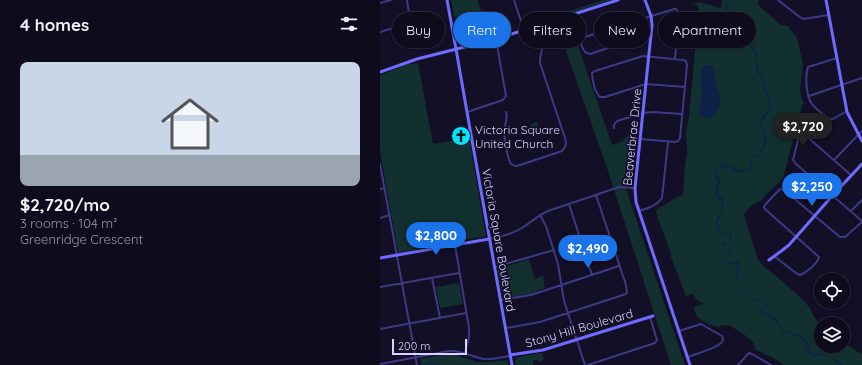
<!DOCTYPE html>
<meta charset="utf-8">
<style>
:root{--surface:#0e0b1c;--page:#171425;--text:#f1f3f6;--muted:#9b9ba3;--line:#2e2b3b;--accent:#1a73e8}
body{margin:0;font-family:Quicksand,sans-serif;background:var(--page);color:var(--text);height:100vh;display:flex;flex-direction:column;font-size:15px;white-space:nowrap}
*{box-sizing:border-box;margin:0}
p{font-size:13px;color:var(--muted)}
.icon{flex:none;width:22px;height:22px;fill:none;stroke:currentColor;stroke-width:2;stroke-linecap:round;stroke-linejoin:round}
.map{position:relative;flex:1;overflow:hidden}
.side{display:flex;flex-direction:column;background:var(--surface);width:380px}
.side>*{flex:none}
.guide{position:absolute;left:12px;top:12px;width:380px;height:36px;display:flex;gap:8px}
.fabs{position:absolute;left:434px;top:273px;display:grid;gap:8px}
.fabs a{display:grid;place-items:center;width:36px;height:36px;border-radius:50%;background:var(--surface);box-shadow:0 1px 3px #0004,0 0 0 1px var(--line);font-size:20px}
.scale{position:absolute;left:12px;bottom:10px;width:75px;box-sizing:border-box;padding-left:4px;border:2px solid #d9d4ff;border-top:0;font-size:11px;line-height:14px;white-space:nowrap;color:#d9d4ff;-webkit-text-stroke:3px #130f26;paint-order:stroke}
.price{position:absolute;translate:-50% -34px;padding:0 9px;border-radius:14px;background:var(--accent);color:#fff;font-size:13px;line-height:26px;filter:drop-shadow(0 1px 2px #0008)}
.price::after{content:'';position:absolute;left:50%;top:24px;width:12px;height:9px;margin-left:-6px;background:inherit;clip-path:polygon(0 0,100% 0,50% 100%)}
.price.selected{background:#222;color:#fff}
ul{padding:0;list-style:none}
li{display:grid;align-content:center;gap:8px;height:212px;padding:0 20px}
li span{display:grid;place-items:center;height:124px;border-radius:8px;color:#555}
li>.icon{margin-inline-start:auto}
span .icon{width:72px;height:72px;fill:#fffc;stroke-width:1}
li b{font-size:17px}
h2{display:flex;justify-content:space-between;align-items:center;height:48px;padding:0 20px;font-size:17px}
.tag{padding:0 14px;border-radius:18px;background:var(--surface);box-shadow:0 1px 3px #0004,0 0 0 1px var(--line);font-size:14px;line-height:36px}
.tag.selected{background:var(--accent);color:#fff}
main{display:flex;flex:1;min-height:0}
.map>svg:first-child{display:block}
</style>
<main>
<section class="side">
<h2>4 homes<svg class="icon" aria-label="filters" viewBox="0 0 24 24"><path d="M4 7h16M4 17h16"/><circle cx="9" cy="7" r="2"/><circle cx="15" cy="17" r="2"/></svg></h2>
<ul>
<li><span style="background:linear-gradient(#c9d6e8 75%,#9aa5b1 0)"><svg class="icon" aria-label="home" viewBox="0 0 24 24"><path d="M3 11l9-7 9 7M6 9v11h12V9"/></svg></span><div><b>$2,720/mo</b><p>3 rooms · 104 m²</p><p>Greenridge Crescent</p></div></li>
</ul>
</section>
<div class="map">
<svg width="482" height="365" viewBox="0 0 482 365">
<rect width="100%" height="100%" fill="#130f26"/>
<!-- green -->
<path fill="#12302f" d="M71,0H97L102,13L74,17Z
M223,0H231L175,18L174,14L192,10Z
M342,0H379L378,5L401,25L408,26L417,38L423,64L420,89L422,100L424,103L422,106L403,178C397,186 387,191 382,200C374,204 368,207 364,215L378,260L387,269L389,270L420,297L430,308L434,317L441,325V346H463V343L482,354V365H404L392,357L376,350L373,342L361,332L350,326L345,325L338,327L330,325L318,318L314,309L315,307L324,303C318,302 316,299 313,294L306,296L291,257V253L277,216L276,210L297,197L302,196L303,194L305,166L307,154L306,134L309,115L319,10L317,5L312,4L320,2L341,8Z
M189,19L232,145C242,142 246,141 250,131L257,129L252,183H244L305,365H291L226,165L176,23Z
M38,63L53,144L89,138L106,236L18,253L0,151V75L25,65Z
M156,122H157L160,133L159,135L155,136L154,135L150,125Z
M149,259L155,279L163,276L165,288L150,294L126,298L123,297L117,270L119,269Z
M79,283L83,304L60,308L56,287Z
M160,353L162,354L164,359L163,361L160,362L157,360H154L153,365H136L135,360L138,357Z
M66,354H74L97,362H109L126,360L128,361V365H41L40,359Z"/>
<!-- water -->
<path fill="#0c2248" d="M347,0H349L346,13L347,19L359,33L367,38L368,40L370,45L375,49L377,54L376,58L379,71L385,83L386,92L387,93H388C394,106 390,112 382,121V126C387,131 384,135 387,140L380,156H375L370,158V159L373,163C371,171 366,171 360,173L355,171H352L349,166L344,168H340L336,172C337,177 341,178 340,182C339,189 337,188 339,196H341C344,205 345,214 338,220C337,226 340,231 345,236L346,235L348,231H350L351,232C352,237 351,242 345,244L344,247L346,249L349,248L351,249V255L347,258V260L351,262H354L357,259C361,266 358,266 358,273C358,276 359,282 359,286L367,295L379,300L382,299L384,296L388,299L389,303L387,307L382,309C385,313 389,314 392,317L394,316L398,321L402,329L403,330L404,329L407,332C411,332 415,335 420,335C423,339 427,339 429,344C432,351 427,351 435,355L438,353H441L448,357L453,358L458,362L462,363L463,365H460L450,358L441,354L435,356C433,356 427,352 426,351V350L429,349L427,344L424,341V339L422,340C419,336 410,334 404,332C401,330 400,328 398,324C394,319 388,315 382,313L381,309V308L387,306C388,301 388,300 385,297L383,299L376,301L374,299L367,296L358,286V281L355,273L357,271V264L356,263L350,264C347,262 346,261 347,258L350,255L349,250H346L342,246L344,242H348L351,235L348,233L346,236H343C339,231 333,223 338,216C340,215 342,213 343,211L341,207V200H339C332,190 339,188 337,180C336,176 334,175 335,170L342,165H349C356,172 368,173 372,163L369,160V158L375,155H379C381,149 385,143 384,136C384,133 382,130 381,127C378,120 384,115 389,110V101L384,90L382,79L377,71L375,58V55L373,49L369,46L365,39L355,32L346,21L344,8L347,4Z
M327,65L332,66C335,71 335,78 336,84C337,90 341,95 340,102C339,109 334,121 325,118C321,117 320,115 319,112C320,105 322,99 322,92C322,83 318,75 324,66Z"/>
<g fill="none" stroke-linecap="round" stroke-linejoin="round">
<!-- stream -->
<path stroke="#0c2248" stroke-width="1" d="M41,365L51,363L54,364L60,365
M77,365H81"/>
<!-- street -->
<path stroke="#3d3a85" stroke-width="2" d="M134,0L144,30
M398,0L421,18L424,19L448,15
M0,3L11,0
M0,32L29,23L30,20L27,0
M270,34L210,54L205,52C201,47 199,41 205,37L294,9H296L299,14L295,59
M457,58L428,67C425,75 426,97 432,104C436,110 444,114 449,119H453L467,111
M429,96L482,78
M87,112L123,100L126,96L116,39
M126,112C128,119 125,124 124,131C124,136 128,161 131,164C134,166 135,166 137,166L182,151C186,147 187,143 185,138L160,63V59L163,44L162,24
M234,128V125L237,121L263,113L273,112L302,114
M260,139L295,142L298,141L300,138L307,65L306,61L303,60L263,56L215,71L212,73C212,80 215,92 220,97H225L266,84L305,87
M454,160L482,131
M0,164L37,365
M471,175L425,135L422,134L419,136L413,160L416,164L482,221
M0,189L5,188
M189,204L212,275
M259,211C267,208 277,206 282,198L288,142
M471,211L482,200
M160,215L166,226L178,264L184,301L205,365
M0,218L10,215
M109,239C121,237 132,234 142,228C151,222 159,215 168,211L239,187L255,188
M75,245L89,328V337L85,353
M394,256L416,273L420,275C427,272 437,264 439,257L385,209L384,207L385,205L399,190L401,189L405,191L460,237H465L482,222
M115,267L174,250
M52,278L60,318
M0,287L79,273
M121,300L151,295L239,266
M126,328L160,322L246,294L247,292L246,285L216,195
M0,329L86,313
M299,331L321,324L342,336C343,338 344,339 342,342C338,348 315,354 308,357
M0,364L69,351C82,350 92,357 104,359C113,360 122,357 130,356
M208,365L275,343L277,340L270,317
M358,365L369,353L372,354L391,365"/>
<!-- secondary -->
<path stroke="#6f6bff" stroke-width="3" d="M67,0L76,49L87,112L132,365
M265,0L271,16L272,25L255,188L256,202L310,365
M446,0L467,112L482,141
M0,72L37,59L116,39L238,0
M0,258L109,239
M389,260L400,252L409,245L453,195L482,164
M130,355L163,350L273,316"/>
</g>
<!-- icons -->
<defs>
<g id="church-disc" transform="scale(1)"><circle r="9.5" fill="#00e5ff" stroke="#130f26"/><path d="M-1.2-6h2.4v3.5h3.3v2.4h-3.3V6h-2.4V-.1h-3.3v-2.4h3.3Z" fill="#111"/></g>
</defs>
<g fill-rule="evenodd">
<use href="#church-disc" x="81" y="136"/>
</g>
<g text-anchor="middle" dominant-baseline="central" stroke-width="3.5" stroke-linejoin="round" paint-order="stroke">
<!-- poi labels -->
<g font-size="12" fill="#d9d4ff" stroke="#130f26" text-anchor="start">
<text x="95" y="129">Victoria Square<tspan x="95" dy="14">United Church</tspan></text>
</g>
<!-- street labels -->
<g font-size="12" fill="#d9d4ff" stroke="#130f26">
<text transform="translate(252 137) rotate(-84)">Beaverbrae Drive</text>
<text transform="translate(119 240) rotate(80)">Victoria Square Boulevard</text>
<text transform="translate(199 328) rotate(-16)">Stony Hill Boulevard</text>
</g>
</g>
</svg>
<div class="fabs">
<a><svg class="icon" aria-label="locate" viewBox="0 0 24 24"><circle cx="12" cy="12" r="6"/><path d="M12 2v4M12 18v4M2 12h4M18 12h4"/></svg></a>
<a><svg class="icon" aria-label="layers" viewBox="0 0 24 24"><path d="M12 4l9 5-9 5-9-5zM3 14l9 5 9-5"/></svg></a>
</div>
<div class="scale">200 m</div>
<b class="price selected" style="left:423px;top:147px">$2,720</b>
<b class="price" style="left:432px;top:207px">$2,250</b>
<b class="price" style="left:56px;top:256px">$2,800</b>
<b class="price" style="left:208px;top:269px">$2,490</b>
<div class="guide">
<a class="tag">Buy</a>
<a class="tag selected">Rent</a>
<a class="tag">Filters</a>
<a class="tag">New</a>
<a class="tag">Apartment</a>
</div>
</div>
</main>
